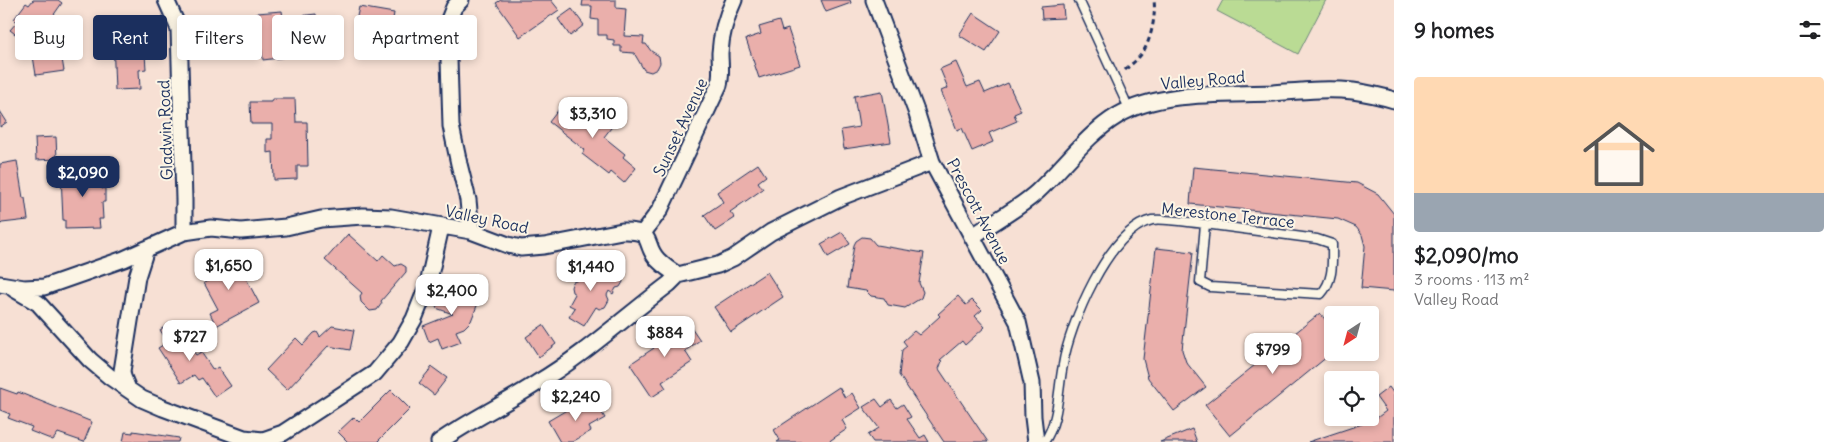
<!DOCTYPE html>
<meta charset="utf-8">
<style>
:root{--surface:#fff;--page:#f6f6f6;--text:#202124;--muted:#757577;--accent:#1b2f5e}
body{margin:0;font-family:Delius,sans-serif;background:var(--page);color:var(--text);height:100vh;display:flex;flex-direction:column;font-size:19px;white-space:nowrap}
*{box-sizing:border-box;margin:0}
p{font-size:16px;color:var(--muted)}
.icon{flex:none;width:28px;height:28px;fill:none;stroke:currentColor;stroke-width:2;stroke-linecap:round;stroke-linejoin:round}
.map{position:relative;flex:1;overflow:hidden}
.drawer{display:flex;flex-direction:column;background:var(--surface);width:450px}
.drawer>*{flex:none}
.guide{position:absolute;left:15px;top:15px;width:475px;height:45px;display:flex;gap:10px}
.needle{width:32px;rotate:216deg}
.tools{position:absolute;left:1324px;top:306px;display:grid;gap:10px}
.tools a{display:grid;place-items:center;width:55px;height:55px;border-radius:5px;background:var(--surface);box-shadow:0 2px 8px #0003;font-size:25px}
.price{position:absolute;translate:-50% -42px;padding:0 11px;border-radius:10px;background:#fff;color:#222;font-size:16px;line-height:32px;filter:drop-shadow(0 1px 2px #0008)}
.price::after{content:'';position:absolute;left:50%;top:30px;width:15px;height:11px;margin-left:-8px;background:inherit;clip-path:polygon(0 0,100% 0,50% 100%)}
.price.current{background:var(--accent);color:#fff}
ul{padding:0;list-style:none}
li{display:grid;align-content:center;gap:10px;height:265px;padding:0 20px}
li span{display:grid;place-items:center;height:155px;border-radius:5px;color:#555}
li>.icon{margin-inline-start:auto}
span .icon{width:90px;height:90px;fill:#fffc;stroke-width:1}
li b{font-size:21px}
h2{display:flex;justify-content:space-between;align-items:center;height:60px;padding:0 20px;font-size:21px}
.chip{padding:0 18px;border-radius:5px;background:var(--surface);box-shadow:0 2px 8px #0003;font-size:18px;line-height:45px}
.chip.current{background:var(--accent);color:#fff}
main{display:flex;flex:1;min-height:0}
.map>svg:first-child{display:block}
</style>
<main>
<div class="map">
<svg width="1394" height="442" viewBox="0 0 1394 442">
<rect width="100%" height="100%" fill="#f7e0d4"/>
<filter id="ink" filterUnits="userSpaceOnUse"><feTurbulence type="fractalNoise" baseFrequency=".02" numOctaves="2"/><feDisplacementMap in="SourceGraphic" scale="10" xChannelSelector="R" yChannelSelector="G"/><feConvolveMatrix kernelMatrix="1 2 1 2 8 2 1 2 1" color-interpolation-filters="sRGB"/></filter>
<g filter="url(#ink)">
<!-- green -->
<path fill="#badb94" stroke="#6a8579" d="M1223,0H1326L1298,54L1217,11Z"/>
<!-- building -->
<path fill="#eaafab" stroke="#1b2f5e" d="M33,0H58L62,3L48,23L59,41L64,71L36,75L33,56L23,40L10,30L17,22L14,19L26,3L29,5Z
M501,0H551L559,10L520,37L496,3Z
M583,0H616V8L626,9L624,36L644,37L643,44H646L651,51L659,56L660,63L657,69L651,72L644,70L634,53L621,52V46H614V40L607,39V35H598V20L591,19L592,6H582Z
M821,0H850L851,3L826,12Z
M1063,5L1064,18L1042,19L1041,7Z
M359,7L394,13L393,19L402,20L397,47L388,46V48L363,43L365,28L355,26Z
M572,9L584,25L570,36L558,19Z
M282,11L283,18L316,14L318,35L300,37L306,42V48L300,54L287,55V57L263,60L257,13Z
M973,13L1000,31L986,52L959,35Z
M779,21L782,31L788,29L800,65L759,78L746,39L761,34L759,27Z
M132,22L133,40L144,39L146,69L139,70L140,89L115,90L113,40H107V23Z
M956,62L967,87L980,82L985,93L1008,83L1021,111L1014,114L1017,121L989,133L993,142L972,151L962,128L957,130L941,91L948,88L940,69Z
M882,91L891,142L844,149L841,130L859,127L854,96Z
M272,99H295L296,122H307L308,166H297V179L274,180L273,152L267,153V139H272V124H251L250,102H271Z
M567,99L586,114L592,106L614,124L604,137L625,154L623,157L636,168L624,183L611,172L609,175L582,154L585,150L549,122Z
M0,111L7,122L0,127Z
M56,137L57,159L36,160L35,138Z
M17,161L23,198H25L28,220L2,223L0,225V164Z
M98,163V174H101L102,189L105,188V202H102L103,219H99L100,228L65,229V220H63L61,175L82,174V164Z
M758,164L766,176L758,182L763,189L730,212L735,218L715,231L704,215L723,202L717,192Z
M1193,167L1357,183L1378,194L1394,214V291L1361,288L1365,246L1362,235L1356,227L1338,219L1190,204Z
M842,232L850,244L828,257L821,244Z
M348,234L378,261L383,255L395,266L401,264L406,267V272L381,301L382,303L377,310L370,311L361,302L360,296L362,293L325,260Z
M862,237L870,238L876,245L924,253L919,283L923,292L921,298L905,308L888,305L884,298L871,296L866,291L847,288L854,245L856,241Z
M1156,248L1193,252L1182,350L1186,362L1206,387L1174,411L1148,378L1143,359Z
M231,258L236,266L239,265L259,303L216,326L210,313L218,309L204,283L208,281L204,272Z
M585,260L613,277L622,279L623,282L620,287L616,288L613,294L609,291L607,295L609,300L605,307L599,309L596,307L584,326L569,317L575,308L569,305L575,294L572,292L571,287L573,282L578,280L581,275L577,273Z
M767,272L783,297L731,332L714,307Z
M446,284L480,298L471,321L464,328L456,331L461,342L442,349L438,338L429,342L423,326L453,314L436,308Z
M958,296L966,305L972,300L982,310L975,316L985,327L965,345L962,341L940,360L942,361L939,369L988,442H944L899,375L902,350L907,346L903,341L914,331L919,335L940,316L938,314Z
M1320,313L1332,328L1333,352L1230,436L1205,405Z
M687,321L700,340L685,351L692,362L662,382L666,388L652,397L630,364L654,348L651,345Z
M172,322L196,355L201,352L213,370L218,367L231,386L215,397L202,378L198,380L194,375L181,383L158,348L168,342L160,330Z
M543,325L556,344L539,357L526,337Z
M332,326L354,330L350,350L328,346L287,390L266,370L296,338L303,345L314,333L317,332L320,337Z
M432,367L447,378L434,395L419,383Z
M839,387L845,398L852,393L861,408L842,420L847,429L828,442H777L780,440L774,430Z
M1389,387L1394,394V442H1308L1374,420L1386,411L1376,397Z
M0,388L17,394L18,392L92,422L84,442L58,433L53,440L30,431L32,427L8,418L10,414L0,410Z
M391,390L410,409L378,441L379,442H348L338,432L354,417L359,422Z
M593,399L605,418L589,427L591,431L572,442H560L548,421L575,405L578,408Z
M876,399L882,407L891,400L897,408L903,404L911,417L907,419L920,438L925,435L929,442H873L868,435L879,428L863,407Z
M1192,429L1197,442H1160Z
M133,431L179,438L178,442H123L125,432L133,433Z"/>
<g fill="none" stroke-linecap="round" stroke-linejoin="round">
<!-- lane casing -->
<g stroke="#1b2f5e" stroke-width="11">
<path id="lane" d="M1079,0L1125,100L1130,110
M1044,442C1059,422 1058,389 1063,365C1069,326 1109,229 1152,220C1164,218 1192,223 1205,224L1317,239L1332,244C1332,263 1334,280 1321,294L1210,287L1200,282L1205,224"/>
</g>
<!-- street casing -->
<g stroke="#1b2f5e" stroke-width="19">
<path id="street" d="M166,0L179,29L184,200V232
M461,0L454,7L446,27L449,59L451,126L459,164L468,200L471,231
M874,0L916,111L932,162L1018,322L1032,383L1033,417L1036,442
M643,233L660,210L719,85C722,74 720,64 720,53C721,34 726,17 734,0
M972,237C994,221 1017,210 1037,192C1063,168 1087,134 1117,116C1159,90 1226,95 1273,93C1300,91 1327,88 1353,91C1367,93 1381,96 1394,100
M0,284L24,288L44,287L124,259L184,232L211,228L241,231L286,227L321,219L363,216L391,217L471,231L508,245L521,248L544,246L622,231C657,230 642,244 658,260C664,266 671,271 678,275
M14,289L38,303L90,360L110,377L142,399L163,408L244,438L263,440L283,433L375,373L401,342L414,319L428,284L441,227
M128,389L123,377L122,371L137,277L146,249
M439,442C470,420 505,404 537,383C584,355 625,317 669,284L678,275L718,265L733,258L771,232L841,197L932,162"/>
</g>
<!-- path -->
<path stroke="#1b2f5e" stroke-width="3" stroke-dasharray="5 4" stroke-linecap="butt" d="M1125,70C1130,65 1135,62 1139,57C1151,44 1156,16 1154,0"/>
<!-- lane -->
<use href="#lane" stroke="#fcf5e5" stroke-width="8"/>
<!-- street -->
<use href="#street" stroke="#fcf5e5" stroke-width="15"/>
</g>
</g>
<g text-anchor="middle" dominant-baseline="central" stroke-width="4" stroke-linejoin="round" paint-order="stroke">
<!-- street labels -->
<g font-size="16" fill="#1b2f5e" stroke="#fcf5e5">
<text transform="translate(1203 80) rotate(-5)">Valley Road</text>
<text transform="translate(680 127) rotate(-65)">Sunset Avenue</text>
<text transform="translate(165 130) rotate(-92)">Gladwin Road</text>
<text transform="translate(979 211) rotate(62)">Prescott Avenue</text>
<text transform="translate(1228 215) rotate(6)">Merestone Terrace</text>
<text transform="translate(487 219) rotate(12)">Valley Road</text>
</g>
</g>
</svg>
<div class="tools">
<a><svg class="needle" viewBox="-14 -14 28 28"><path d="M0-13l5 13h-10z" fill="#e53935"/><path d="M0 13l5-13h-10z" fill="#757577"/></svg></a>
<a><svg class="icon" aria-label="locate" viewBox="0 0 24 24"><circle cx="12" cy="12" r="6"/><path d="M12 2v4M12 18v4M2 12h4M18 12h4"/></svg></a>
</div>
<b class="price" style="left:593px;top:139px">$3,310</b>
<b class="price current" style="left:83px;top:198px">$2,090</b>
<b class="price" style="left:229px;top:291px">$1,650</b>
<b class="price" style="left:591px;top:292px">$1,440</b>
<b class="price" style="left:452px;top:316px">$2,400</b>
<b class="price" style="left:665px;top:358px">$884</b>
<b class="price" style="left:190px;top:362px">$727</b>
<b class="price" style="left:1273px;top:375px">$799</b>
<b class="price" style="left:576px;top:422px">$2,240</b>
<div class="guide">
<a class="chip">Buy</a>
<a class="chip current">Rent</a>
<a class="chip">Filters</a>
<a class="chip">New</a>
<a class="chip">Apartment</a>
</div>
</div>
<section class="drawer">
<h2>9 homes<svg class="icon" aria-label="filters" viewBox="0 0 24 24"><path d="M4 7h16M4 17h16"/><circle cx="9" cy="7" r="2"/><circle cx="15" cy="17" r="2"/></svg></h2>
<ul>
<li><span style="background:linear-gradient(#ffd9b3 75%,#9aa5b1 0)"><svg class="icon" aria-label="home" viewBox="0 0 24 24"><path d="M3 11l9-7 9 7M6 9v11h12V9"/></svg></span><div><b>$2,090/mo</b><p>3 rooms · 113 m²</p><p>Valley Road</p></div></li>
</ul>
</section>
</main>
